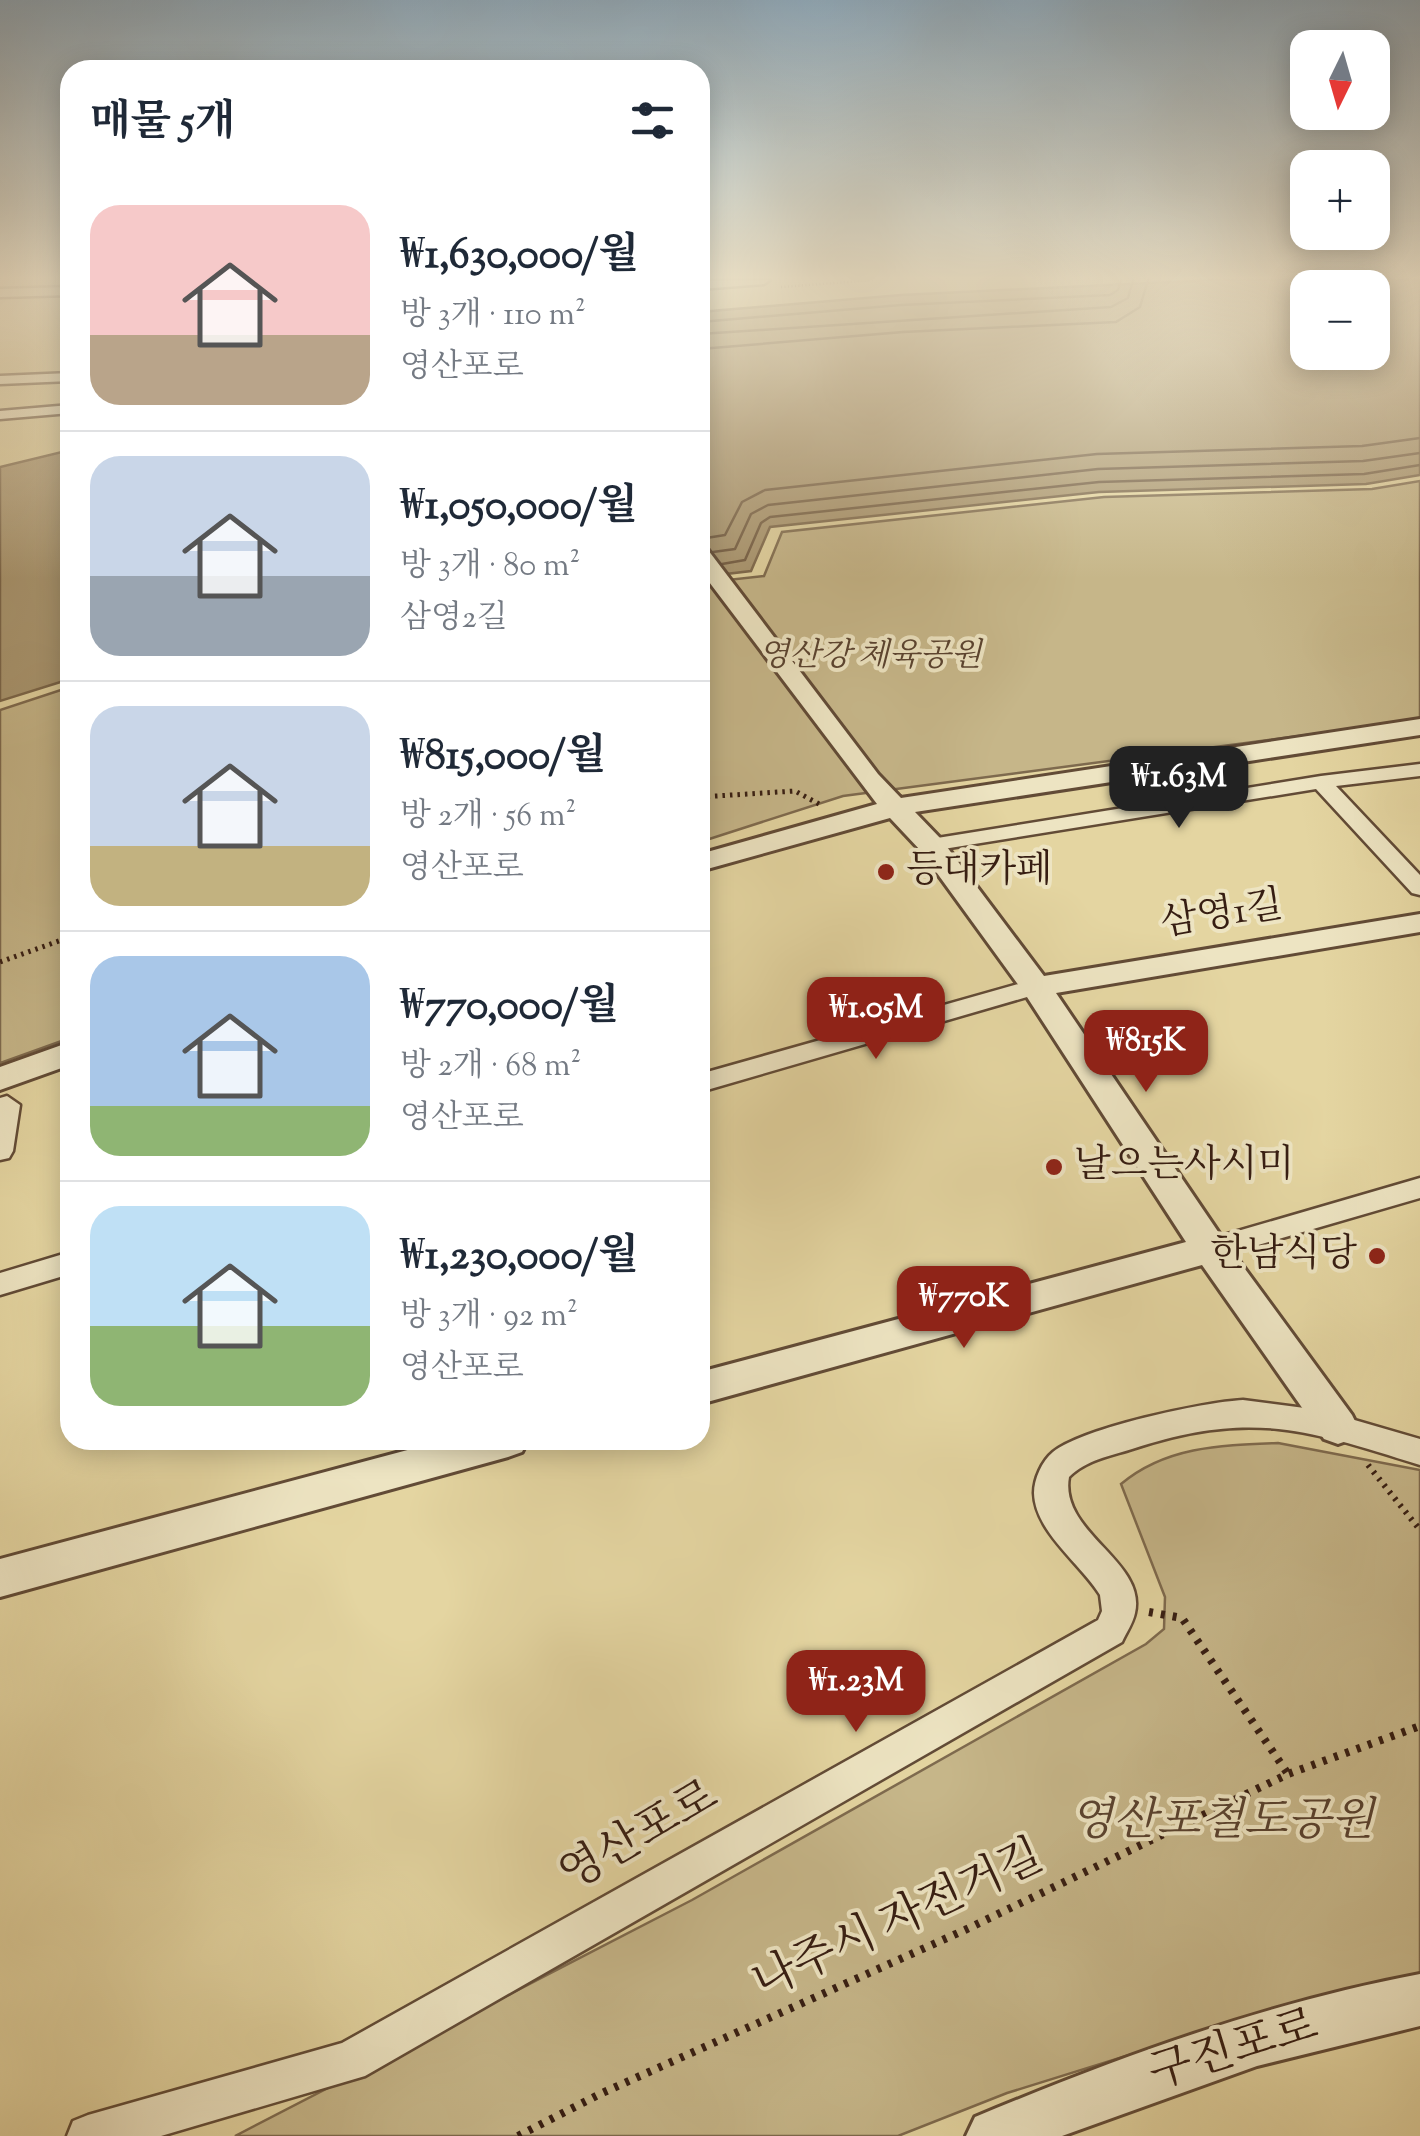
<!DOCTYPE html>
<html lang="ko">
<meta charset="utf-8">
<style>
:root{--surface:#fff;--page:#f2f2f3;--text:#1f2937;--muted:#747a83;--line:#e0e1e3;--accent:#8f2418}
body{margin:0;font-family:"Sorts Mill Goudy","Noto Serif KR",serif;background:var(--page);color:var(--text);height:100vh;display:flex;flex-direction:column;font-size:38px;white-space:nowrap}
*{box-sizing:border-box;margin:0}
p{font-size:32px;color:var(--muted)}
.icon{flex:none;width:55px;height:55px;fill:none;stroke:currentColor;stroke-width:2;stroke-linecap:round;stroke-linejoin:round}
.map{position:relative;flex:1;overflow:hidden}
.panel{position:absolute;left:60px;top:60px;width:650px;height:1390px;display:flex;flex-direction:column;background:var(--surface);border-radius:30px;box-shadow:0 5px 25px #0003}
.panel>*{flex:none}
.needle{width:65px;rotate:185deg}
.tools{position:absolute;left:1290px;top:30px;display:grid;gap:20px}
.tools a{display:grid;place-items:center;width:100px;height:100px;border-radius:20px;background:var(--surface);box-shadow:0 5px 25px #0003;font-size:50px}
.price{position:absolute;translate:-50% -85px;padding:0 22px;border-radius:20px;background:var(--accent);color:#fff;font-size:32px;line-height:65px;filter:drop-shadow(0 2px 5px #0008)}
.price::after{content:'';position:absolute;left:50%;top:60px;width:30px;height:22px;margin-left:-15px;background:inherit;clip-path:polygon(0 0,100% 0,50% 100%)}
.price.active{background:#222;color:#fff}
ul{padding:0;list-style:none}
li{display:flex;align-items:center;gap:30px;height:250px;padding:0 30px}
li+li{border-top:2px solid var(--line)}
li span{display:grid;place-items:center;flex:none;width:280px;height:200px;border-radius:30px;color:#555}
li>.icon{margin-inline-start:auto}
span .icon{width:120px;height:120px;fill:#fffc;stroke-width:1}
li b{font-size:42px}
h2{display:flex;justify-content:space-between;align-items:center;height:120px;padding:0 30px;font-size:42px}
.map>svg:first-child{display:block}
</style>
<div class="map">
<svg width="1420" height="2136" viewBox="0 0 1420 2136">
<rect width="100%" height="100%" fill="#e4d5a1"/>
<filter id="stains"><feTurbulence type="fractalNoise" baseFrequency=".002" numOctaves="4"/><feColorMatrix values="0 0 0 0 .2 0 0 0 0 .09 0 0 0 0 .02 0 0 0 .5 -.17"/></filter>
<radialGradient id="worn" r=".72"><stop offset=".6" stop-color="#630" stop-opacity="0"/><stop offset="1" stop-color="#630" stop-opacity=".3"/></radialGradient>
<!-- green -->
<path fill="#c6b689" stroke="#7e6a4e" stroke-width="2.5" d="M1420,481V720L843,796L700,842V583L764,576L782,532L1104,497L1372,489Z
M70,687V1038L0,1063V710Z
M1278,1443L1420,1470V1980L1283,2007L1007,2093L898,2136H235L692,1900L1146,1644L1164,1629L1165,1597L1121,1484C1166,1446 1222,1445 1278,1443Z"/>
<!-- water -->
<path fill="#a99670" stroke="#7b664a" stroke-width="2.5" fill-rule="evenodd" d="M1210,280H1420V475L1366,484L1099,492L770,527L751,571L700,577V312L901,295ZM1308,288H1372V352H1308Z
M70,450V679L0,701V467Z"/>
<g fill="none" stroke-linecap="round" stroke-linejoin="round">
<!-- shore -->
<path stroke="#705a41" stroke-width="2.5" d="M700,322L901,305L1110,295L1118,290L1121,280
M700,334L1111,307L1128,298L1133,280
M700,349L903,332L1116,322L1140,307L1148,280
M700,539L725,535L742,502L765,490L1097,454L1362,446L1420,438
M713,552L735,549L751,514L768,505L1098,469L1363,461L1420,453
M722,564L745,560L761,523L770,517L1099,482L1364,474L1420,465"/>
<!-- minor casing -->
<g stroke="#624b36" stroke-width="5">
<path id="minor" d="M770,280L764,284L700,289V281Z
M70,287V295L0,297V289Z
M70,373V381L0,384V376Z
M70,405V413L0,419V411Z
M1420,764V776L1336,786L1420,875V895L1412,893L1316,789L931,851L920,845L931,839L1321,776Z
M1036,979L1048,987L1044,992L700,1092V1074Z
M7,1096L20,1105L13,1151L9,1158L0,1160V1098Z
M1420,1178V1198L1210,1259L1200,1256L1196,1249L1200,1242Z
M70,1252V1274L0,1295V1273Z
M1243,1400L1320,1410L1420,1439V1465C1305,1429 1251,1410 1132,1449C1110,1456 1086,1460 1069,1477C1059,1533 1147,1561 1135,1613C1133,1623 1126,1633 1122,1642L365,2076L161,2136H67L73,2121L88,2115L342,2043L1098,1620L1102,1611L1100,1595C1081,1564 1035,1532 1034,1493C1034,1479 1042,1461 1053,1452C1083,1428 1203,1402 1243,1400Z"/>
</g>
<!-- tertiary casing -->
<g stroke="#624b36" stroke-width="6">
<path id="tertiary" d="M700,549L708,550L878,774L901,798L1420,719V735L915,812L941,839L1044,976L1420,914V932L1056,993L1223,1239L1352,1415L1358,1427L1352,1439L1338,1444L1324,1439L1202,1265L700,1404V1372L1186,1242L1025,994L921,851L890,818L700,871V854L877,804L700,570Z
M70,1042V1065L0,1090V1067Z
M445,1440H528L522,1452L508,1457L0,1597V1559Z
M1420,1974V2026L1257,2066L1062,2136H966L975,2117C1119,2057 1266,2003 1420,1974Z"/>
</g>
<!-- path-far3 -->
<path stroke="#361d12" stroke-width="2.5" stroke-dasharray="1 2.5" stroke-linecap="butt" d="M781,287L873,280"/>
<!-- path-far2 -->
<path stroke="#361d12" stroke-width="5" stroke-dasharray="2.5 5" stroke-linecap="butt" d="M700,797L795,791L819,804
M0,962L70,937"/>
<!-- path-far1 -->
<path stroke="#361d12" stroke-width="6" stroke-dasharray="2.5 6" stroke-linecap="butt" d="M1368,1465L1420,1530"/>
<!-- path -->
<path stroke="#361d12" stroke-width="8" stroke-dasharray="4 8" stroke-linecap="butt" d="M1149,1612L1182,1618L1288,1774
M518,2136L600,2094L967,1929L1288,1774L1420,1726"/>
<!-- minor -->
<use href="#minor" fill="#ede4c2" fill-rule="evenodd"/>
<!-- tertiary -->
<use href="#tertiary" fill="#ede4c2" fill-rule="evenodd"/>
</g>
<!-- sky -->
<linearGradient id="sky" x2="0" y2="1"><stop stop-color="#8fa8b8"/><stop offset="0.48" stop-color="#f3ecd5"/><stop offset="1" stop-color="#f3ecd5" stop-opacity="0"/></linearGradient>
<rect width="1420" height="579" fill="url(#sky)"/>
<!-- markers -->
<g fill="#8f2418" stroke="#ede4c2" stroke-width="4">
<circle cx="886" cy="872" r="10"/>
<circle cx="1054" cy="1167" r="10"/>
<circle cx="1377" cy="1256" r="10"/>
</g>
<g text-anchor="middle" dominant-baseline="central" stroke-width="8" stroke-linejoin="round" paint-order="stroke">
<!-- far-park labels -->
<g font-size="32" font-style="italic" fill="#5a4330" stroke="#ede4c2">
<text x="870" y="657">영산강 체육공원</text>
</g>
<!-- poi labels -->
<g font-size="38" fill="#361d12" stroke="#ede4c2" text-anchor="start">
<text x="906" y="872">등대카페</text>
<text x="1074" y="1167">날으는사시미</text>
<text x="1357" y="1256" text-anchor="end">한남식당</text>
</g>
<!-- street labels -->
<g font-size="38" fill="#361d12" stroke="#ede4c2">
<text transform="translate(1222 916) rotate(-9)">삼영1길</text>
</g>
<!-- near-park labels -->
<g font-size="45" font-style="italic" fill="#5a4330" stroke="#ede4c2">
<text x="1222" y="1823">영산포철도공원</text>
</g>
<!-- near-street labels -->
<g font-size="45" fill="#361d12" stroke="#ede4c2">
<text transform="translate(640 1838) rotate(-30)">영산포로</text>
<text transform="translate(899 1922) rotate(-25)">나주시 자전거길</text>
<text transform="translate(1234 2052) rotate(-17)">구진포로</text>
</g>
</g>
<rect width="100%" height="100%" filter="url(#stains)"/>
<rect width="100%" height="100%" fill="url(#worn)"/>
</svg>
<div class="tools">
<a><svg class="needle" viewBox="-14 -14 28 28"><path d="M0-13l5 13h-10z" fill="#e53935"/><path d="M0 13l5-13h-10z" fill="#747a83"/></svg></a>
<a>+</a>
<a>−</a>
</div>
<b class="price active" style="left:1179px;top:831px">₩1.63M</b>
<b class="price" style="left:876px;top:1062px">₩1.05M</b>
<b class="price" style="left:1146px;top:1095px">₩815K</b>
<b class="price" style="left:964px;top:1351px">₩770K</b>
<b class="price" style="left:856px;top:1735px">₩1.23M</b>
<section class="panel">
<h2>매물 5개<svg class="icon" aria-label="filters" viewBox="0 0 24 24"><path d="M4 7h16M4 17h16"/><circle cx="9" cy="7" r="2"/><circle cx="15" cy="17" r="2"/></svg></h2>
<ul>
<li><span style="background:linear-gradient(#f6c9c9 65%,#b9a48a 0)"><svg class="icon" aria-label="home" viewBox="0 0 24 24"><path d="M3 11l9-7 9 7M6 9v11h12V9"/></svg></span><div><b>₩1,630,000/월</b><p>방 3개 · 110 m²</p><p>영산포로</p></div></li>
<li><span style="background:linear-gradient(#c9d6e8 60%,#9aa5b1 0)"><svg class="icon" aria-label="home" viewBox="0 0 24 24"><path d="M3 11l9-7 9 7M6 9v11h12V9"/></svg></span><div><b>₩1,050,000/월</b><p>방 3개 · 80 m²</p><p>삼영2길</p></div></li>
<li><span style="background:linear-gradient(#c9d6e8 70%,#c2b280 0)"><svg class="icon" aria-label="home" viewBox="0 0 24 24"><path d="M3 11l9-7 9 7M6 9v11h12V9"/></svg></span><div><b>₩815,000/월</b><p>방 2개 · 56 m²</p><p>영산포로</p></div></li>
<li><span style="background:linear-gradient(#a9c7e8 75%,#8fb573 0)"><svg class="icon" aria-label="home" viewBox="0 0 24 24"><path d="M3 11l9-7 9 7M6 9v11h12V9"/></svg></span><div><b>₩770,000/월</b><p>방 2개 · 68 m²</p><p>영산포로</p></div></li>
<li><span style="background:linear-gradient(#bfe0f5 60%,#8fb573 0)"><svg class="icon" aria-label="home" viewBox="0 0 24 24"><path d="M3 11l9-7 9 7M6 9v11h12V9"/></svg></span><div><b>₩1,230,000/월</b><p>방 3개 · 92 m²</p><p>영산포로</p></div></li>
</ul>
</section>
</div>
